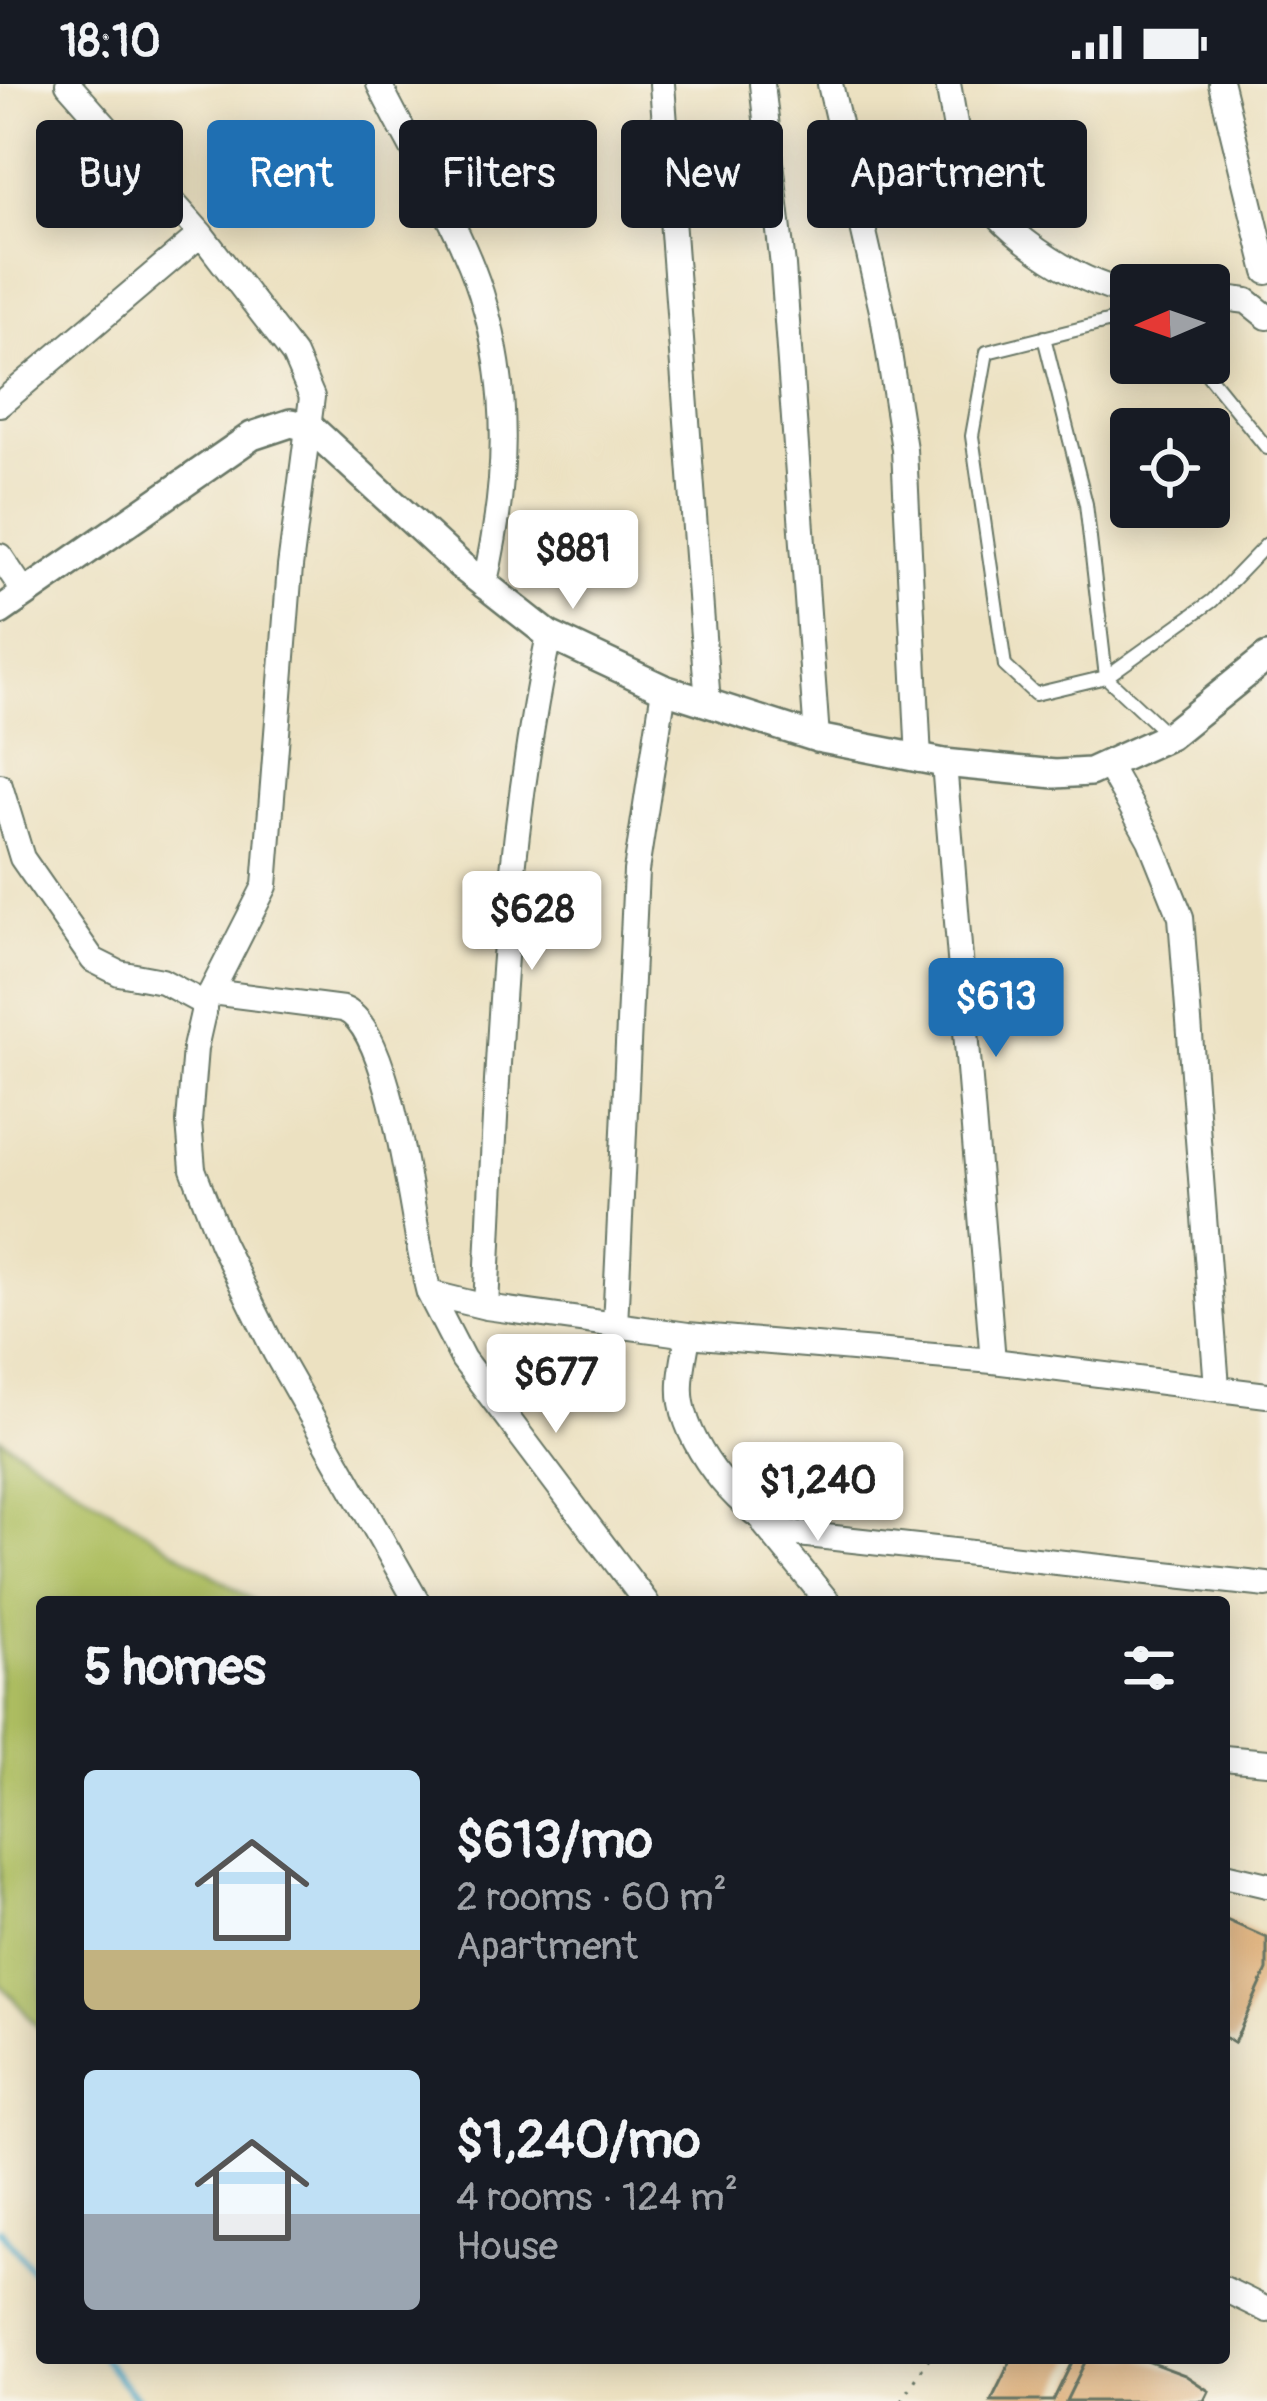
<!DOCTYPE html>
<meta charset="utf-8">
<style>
:root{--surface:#171b24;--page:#20242c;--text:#f1f3f6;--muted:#9ea1a6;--accent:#1f6fb2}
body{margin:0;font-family:Pangolin,sans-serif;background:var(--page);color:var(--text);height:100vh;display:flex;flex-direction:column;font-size:45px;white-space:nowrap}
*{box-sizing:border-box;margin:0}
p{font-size:39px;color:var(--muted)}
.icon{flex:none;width:66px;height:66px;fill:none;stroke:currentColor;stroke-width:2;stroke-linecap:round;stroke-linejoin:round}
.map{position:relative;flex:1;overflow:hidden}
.drawer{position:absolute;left:36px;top:1512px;width:1194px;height:768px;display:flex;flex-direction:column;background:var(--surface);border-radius:12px;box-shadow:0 6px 30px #0003}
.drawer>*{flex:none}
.top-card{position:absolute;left:36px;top:36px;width:1197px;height:108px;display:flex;gap:24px}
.needle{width:78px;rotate:268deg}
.controls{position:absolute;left:1110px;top:180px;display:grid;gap:24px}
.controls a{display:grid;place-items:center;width:120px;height:120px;border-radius:12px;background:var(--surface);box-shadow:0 6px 30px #0003;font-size:60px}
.price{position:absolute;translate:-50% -102px;padding:0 27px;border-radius:12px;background:#fff;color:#222;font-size:39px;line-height:78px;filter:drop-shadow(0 3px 6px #0008)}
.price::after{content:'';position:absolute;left:50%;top:72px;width:36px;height:27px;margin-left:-18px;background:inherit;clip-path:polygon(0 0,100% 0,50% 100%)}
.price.active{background:var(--accent);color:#fff}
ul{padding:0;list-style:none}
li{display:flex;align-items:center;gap:36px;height:300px;padding:0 48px}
li span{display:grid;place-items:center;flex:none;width:336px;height:240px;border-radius:12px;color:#555}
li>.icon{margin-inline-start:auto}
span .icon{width:144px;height:144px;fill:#fffc;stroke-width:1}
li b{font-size:51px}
h2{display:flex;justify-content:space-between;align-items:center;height:144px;padding:0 48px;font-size:51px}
.tag{padding:0 42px;border-radius:12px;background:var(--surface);box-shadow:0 6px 30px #0003;font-size:42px;line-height:108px}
.tag.active{background:var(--accent);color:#fff}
.status{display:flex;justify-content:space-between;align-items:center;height:84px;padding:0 60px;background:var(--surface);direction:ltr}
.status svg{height:33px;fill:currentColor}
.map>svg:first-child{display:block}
</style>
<div class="status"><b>18:10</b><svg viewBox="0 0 49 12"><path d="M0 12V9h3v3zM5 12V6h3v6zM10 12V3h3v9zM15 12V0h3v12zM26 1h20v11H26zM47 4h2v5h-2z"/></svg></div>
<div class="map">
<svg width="1267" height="2317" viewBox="0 0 1267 2317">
<rect width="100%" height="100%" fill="#f7f3e8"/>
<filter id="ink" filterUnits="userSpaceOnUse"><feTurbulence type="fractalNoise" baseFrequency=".00833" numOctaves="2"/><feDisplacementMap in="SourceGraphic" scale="24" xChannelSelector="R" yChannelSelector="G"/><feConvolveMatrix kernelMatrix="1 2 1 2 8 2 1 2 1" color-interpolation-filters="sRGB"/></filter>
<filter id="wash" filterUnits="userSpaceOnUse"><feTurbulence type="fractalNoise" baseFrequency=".004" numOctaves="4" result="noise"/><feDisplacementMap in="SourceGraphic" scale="48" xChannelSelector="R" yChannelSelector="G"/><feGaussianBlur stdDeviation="2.7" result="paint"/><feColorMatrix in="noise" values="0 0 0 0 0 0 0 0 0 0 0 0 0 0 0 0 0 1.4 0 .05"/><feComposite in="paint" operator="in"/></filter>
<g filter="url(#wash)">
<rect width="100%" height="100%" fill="#ece1c1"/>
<!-- green -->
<path fill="#afbf62" stroke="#677e4b" stroke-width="3" d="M0,1354L255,1518H42V1948L0,1899Z"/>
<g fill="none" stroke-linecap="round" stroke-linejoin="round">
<!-- stream -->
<path stroke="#4cabcb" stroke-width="6" d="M0,2145L42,2199
M102,2274L139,2317"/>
</g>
<g id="blocks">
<!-- building -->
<path fill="#dcab73" d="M1224,1835L1267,1854V1886L1234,1959L1224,1953Z
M1012,2274H1074L1053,2317H991Z
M1087,2274H1139L1185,2291L1209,2307L1204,2317H1066Z"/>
</g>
</g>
<g filter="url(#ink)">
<use href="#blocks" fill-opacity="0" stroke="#677665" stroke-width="3"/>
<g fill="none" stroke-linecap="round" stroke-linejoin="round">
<!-- service casing -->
<g stroke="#677665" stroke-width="16">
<path id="service" d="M1131,232L987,268L972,352L1005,582L1035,610L1106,593L1212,517L1267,460
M1044,253L1086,420L1106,593L1168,651
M1198,279L1267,364"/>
</g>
<!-- minor casing -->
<g stroke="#677665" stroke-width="28">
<path id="minor" d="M68,0L201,150L294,271L312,313L290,483L265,802L205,920L195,964L189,1038L193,1085L221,1158L275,1268L417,1518
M379,0C411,66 459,140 481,209C512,308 507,403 484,502
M662,0L708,620
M762,0L783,182L817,654
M830,0L883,231L904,365L919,676
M948,0C954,30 957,63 969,91C995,147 1073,197 1131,210
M1221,0L1267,188
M1209,212L1247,217L1267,233
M0,320L201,150
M0,472L25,509
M944,679L993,1277
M1109,683L1150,756L1181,833L1217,1303
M0,702L22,774L93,876L119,889L162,897L205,920
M211,908L343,925C395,944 413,1154 429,1209L486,1223L688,1251
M429,1209L463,1275L646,1518
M486,1223C497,997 502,773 549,551
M615,1242L636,787L664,605
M1267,1311L993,1277L688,1251C685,1273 678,1297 682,1319C690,1368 743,1432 789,1449L1267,1501
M765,1441L828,1518
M1224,1674L1267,1678
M1224,1791L1267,1801
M1224,2205L1267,2226"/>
</g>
<!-- tertiary casing -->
<g stroke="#677665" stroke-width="32">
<path id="tertiary" d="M0,527L252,352L291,339L311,344L460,481L549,551L664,605L817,654L944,679L1055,690L1090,688L1169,652L1267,573"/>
</g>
<!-- path -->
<path stroke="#677665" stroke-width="3" stroke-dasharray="3 9" stroke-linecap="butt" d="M902,2317L929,2274"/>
<!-- service -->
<use href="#service" stroke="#fff" stroke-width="12"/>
<!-- minor -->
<use href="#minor" stroke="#fff" stroke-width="24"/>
<!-- tertiary -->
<use href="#tertiary" stroke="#fff" stroke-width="27"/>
</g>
</g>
</svg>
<div class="controls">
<a><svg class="needle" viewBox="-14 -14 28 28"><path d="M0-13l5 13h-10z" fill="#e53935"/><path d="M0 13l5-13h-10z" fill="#9ea1a6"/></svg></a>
<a><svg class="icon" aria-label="locate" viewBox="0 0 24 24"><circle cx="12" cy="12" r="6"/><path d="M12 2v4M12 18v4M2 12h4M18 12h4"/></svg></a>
</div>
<b class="price" style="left:573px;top:528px">$881</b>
<b class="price" style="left:532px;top:889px">$628</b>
<b class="price active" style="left:996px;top:976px">$613</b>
<b class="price" style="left:556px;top:1352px">$677</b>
<b class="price" style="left:818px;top:1460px">$1,240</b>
<div class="top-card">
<a class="tag">Buy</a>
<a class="tag active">Rent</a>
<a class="tag">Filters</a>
<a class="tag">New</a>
<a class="tag">Apartment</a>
</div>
<section class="drawer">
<h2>5 homes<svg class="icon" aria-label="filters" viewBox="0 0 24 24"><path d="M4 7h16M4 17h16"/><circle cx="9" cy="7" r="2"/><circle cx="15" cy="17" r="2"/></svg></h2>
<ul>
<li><span style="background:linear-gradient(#bfe0f5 75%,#c2b280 0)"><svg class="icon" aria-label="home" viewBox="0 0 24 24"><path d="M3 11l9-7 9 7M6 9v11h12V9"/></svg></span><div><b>$613/mo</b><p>2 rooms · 60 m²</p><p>Apartment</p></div></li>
<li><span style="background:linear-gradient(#bfe0f5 60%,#9aa5b1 0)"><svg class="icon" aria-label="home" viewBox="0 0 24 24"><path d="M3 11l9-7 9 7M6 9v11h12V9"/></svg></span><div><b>$1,240/mo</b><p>4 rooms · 124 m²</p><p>House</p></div></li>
</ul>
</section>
</div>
